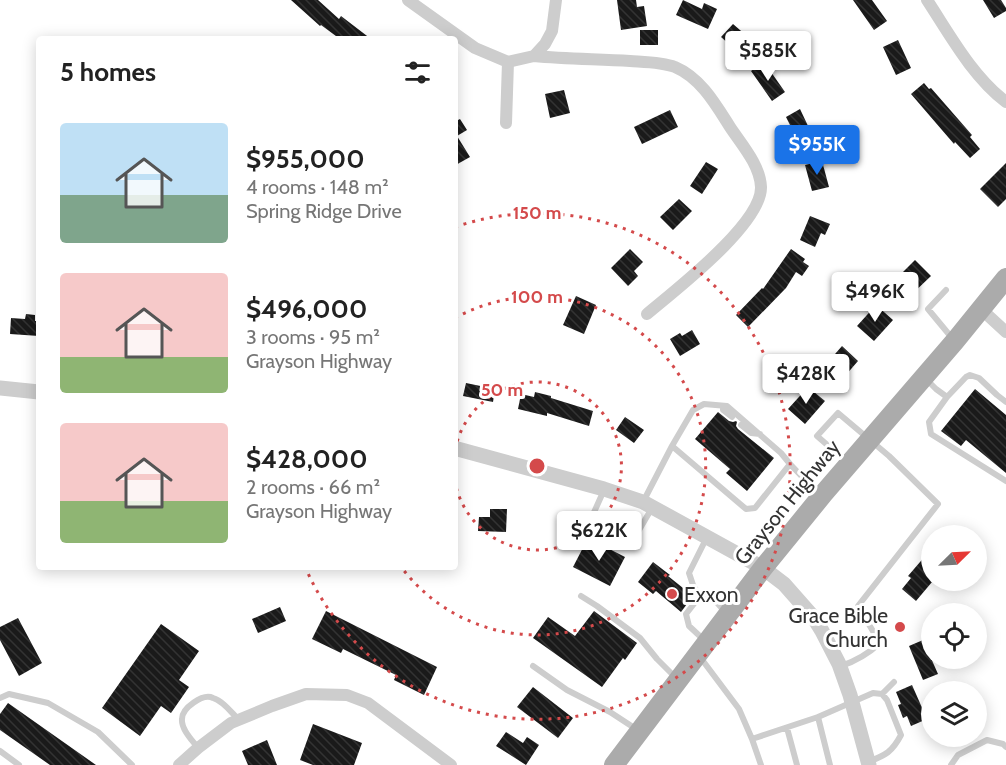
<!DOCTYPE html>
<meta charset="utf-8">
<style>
:root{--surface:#fff;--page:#f6f6f6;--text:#222;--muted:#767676;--accent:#1a73e8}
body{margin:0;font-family:Cabin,sans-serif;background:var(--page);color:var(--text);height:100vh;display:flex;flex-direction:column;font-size:22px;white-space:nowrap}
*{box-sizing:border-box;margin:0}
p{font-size:20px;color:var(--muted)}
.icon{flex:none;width:33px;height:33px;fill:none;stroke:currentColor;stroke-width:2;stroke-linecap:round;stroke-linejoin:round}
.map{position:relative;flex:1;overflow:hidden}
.sheet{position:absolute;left:36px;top:36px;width:422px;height:534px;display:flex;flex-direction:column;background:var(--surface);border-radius:6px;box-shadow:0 3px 15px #0003}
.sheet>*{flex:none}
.needle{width:39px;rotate:66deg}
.buttons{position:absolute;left:921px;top:525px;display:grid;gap:12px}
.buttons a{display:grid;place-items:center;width:66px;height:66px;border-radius:50%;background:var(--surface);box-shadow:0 3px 15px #0003;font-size:30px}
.price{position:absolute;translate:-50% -51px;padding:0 14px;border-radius:6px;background:#fff;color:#222;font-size:20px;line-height:39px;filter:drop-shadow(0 2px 3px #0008)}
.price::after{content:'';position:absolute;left:50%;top:36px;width:18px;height:14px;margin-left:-9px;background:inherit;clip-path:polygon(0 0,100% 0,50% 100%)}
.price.on{background:var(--accent);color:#fff}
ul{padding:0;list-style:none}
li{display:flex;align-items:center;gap:18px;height:150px;padding:0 24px}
li span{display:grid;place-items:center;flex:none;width:168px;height:120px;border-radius:6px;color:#555}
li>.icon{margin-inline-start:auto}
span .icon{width:72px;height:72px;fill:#fffc;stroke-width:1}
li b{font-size:26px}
h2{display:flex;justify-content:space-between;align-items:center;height:72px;padding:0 24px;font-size:26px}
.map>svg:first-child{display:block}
</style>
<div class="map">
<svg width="1006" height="765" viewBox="0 0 1006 765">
<defs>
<pattern id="building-back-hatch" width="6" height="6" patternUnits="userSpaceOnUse" patternTransform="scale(1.5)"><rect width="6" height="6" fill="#1a1a1a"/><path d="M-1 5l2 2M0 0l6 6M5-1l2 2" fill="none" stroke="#333"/></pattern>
</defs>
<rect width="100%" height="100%" fill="#fff"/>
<!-- building -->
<path fill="url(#building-back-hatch)" d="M291,0H318L339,19L341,16L371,39H340L321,25L320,26Z
M617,0H636L637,7L644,6L647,26L621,30Z
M683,0L702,9L704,3L717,9L708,29L676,15Z
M853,0H872L887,21L874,30Z
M983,0H1001L1006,8V11L994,18Z
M733,24L754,42L737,61L728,52L732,47L721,37Z
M640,30H658V45H640Z
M898,40L911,68L896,75L883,47Z
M764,62L785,92L772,101L751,71Z
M924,83L929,89L931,88L972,135L970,137L980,149L970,158L955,142L954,144L911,94Z
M564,90L570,113L550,118L545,94Z
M800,109L809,128L815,125L819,133L799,143L786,117Z
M670,110L678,127L642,144L634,127Z
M460,119L467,130L457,136L470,157L454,166V122Z
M822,161L829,187L812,191L805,165Z
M706,162L718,169L702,194L690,186Z
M1006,163V199L998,207L980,189Z
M679,199L692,211L673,230L660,217Z
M810,216L830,224L825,235L821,233L815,247L800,240Z
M630,249L643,262L634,271L638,276L628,286L611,268Z
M791,249L805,259L803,262L809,266L802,276L796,272L786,288L748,327L736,315L762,288L763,289Z
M915,260L931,276L910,296L895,280Z
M576,296L596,305L584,334L563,325Z
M876,305L893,320L874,341L857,326Z
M26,314L35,315V321H39V336L10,334L11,318L25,319Z
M692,330L700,344L680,356L670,339L680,333L682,336Z
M842,346L858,361L838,384L822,369Z
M466,383L495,389L493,402L463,396Z
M808,387L825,401L805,424L788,409Z
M975,389L1006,415V473L966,440L961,446L941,431Z
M535,392L551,396V398L593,411L589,426L547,413V416L518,409L521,394L534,397Z
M718,412L729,421L733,422L736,421L737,422L736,426L738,429L774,458L747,491L726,473L730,469L695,439Z
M625,417L644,430L634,443L616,430Z
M490,509H507L506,532L478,531L479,517H490Z
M588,538L625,557L610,586L573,567Z
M932,548V582L916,601L902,589L911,578L908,576Z
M653,562L670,575L668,576L693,596L681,612L656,591L653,594L638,582Z
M280,607L286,621L258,633L252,619Z
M326,611L437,667L424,695L394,680L396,675L343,649L341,653L312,639Z
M594,611L637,643L625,660L623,658L602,687L533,638L548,617L575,636Z
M18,618L42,663L19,676L0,640V627Z
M161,624L199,651L179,680L189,687L171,713L161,706L140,736L102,708Z
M923,640L938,674L923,680L909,646Z
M912,685L927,719L911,726L907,716L903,718L898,705L901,704L896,692Z
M533,687L573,718L558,738L517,707Z
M8,703L96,765H50L0,730V714Z
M313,724L362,743L354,765H313L300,760Z
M506,732L523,743L527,737L539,745L526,765L496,746Z
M267,740L277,765H248L242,751Z"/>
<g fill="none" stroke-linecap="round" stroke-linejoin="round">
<!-- service -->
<path stroke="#cdcdcd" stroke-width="6" d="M946,290L928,309L952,338
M926,379L936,389L947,397L966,377L970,375L979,378L997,395L1006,402
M947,397L929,422L931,434L1006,481
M723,406V410L732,417
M741,425L751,433L760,434
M672,446L693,410L704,404L727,406L781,453L790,464
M604,490L591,519L632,542L652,508
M643,502L672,446L746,509L755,508L790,464L808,483L821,491
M581,596L597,606L640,638L657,659L676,678
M700,596L713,598L726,613
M704,640L689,626L686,614L700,596L693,585L689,573L707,537
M700,657L739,709L752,739L818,717
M533,666L567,690L610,712L636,729
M841,666C856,661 868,654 880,643L858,606L938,504L889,456L838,413L817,436L847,462
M882,694L894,682
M0,698L9,694L48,703L98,732L132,765
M787,728L797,765
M752,739L761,765
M198,748C192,740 181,729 182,719C182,708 203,693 213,698C223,701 231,712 238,719
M0,751L19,765
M830,765L818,717L873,693L882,694L887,700L901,735C892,752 886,755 868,762
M951,765L958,755L987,740L1003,744L1006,747"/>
<!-- minor -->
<path stroke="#cdcdcd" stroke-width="12" d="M408,0L475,48L508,62L534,56L545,44L552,31L556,0
M927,0C950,35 972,76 1006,102
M534,56C566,59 598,59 630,61C645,62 662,62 675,67C701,78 716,105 730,127C742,145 760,165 761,187C762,224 674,291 647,314
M506,123L508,62
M981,309L1006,332
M179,765L198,748L231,723L272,706L306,694L347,695L368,703L451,765"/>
<!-- tertiary -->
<path stroke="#cdcdcd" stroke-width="15" d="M0,388L39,392
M454,448L604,489L643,502L763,568L784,584L814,618L822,631L839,664L850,695L869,765"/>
<!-- primary -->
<path stroke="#ababab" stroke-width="20" d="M614,765L763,568L824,493L955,341L1006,278"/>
</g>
<!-- distance rings -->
<g fill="none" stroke="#d44a4b" stroke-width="3" stroke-dasharray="3 6">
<path d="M455 450A84 84 0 1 1 455 482"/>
<path d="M455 318A169 169 0 1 1 402 568"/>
<path d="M455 227A253 253 0 1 1 306 569"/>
</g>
<!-- markers -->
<g fill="#d44a4b" stroke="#fff" stroke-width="2">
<circle cx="672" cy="594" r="6"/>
<circle cx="900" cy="627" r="6"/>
</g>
<g text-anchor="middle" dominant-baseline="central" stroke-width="6" stroke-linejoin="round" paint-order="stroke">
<!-- street labels -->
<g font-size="21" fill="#333" stroke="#fff">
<text transform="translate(787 502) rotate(-51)">Grayson Highway</text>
</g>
<!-- poi labels -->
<g font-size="21" fill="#333" stroke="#fff" text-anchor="start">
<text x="684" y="594">Exxon</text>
<text x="888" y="615" text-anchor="end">Grace Bible<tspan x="888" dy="24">Church</tspan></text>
</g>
</g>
<circle cx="537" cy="466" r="9" fill="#d44a4b" stroke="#fff" stroke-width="3"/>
<g font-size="18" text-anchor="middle" font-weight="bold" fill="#d44a4b" stroke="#fff" stroke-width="6" stroke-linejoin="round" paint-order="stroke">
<text x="537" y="219">150 m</text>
<text x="537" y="303">100 m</text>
<text x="502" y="396">50 m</text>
</g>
</svg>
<div class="buttons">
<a><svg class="needle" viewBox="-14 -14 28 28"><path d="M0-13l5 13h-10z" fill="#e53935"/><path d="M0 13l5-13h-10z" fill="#767676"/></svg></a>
<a><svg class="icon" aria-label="locate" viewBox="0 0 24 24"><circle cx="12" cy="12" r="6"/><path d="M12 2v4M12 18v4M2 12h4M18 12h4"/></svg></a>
<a><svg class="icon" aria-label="layers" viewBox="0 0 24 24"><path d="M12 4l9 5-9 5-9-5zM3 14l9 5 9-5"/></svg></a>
</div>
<b class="price" style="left:768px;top:82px">$585K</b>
<b class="price on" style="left:817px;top:176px">$955K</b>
<b class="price" style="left:875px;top:323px">$496K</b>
<b class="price" style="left:806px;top:405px">$428K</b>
<b class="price" style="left:599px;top:562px">$622K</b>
<section class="sheet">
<h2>5 homes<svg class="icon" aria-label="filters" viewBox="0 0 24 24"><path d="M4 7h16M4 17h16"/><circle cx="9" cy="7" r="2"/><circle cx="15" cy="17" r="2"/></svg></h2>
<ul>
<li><span style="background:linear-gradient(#bfe0f5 60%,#7fa58c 0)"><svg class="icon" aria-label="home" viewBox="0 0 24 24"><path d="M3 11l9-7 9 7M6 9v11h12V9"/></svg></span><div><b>$955,000</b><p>4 rooms · 148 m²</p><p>Spring Ridge Drive</p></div></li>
<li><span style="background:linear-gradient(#f6c9c9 70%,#8fb573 0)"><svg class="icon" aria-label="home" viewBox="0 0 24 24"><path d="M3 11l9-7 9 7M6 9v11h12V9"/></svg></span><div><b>$496,000</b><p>3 rooms · 95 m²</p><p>Grayson Highway</p></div></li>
<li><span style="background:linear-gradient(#f6c9c9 65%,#8fb573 0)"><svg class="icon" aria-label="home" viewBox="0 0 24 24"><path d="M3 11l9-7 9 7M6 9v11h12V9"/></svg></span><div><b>$428,000</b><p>2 rooms · 66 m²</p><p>Grayson Highway</p></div></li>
</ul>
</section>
</div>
